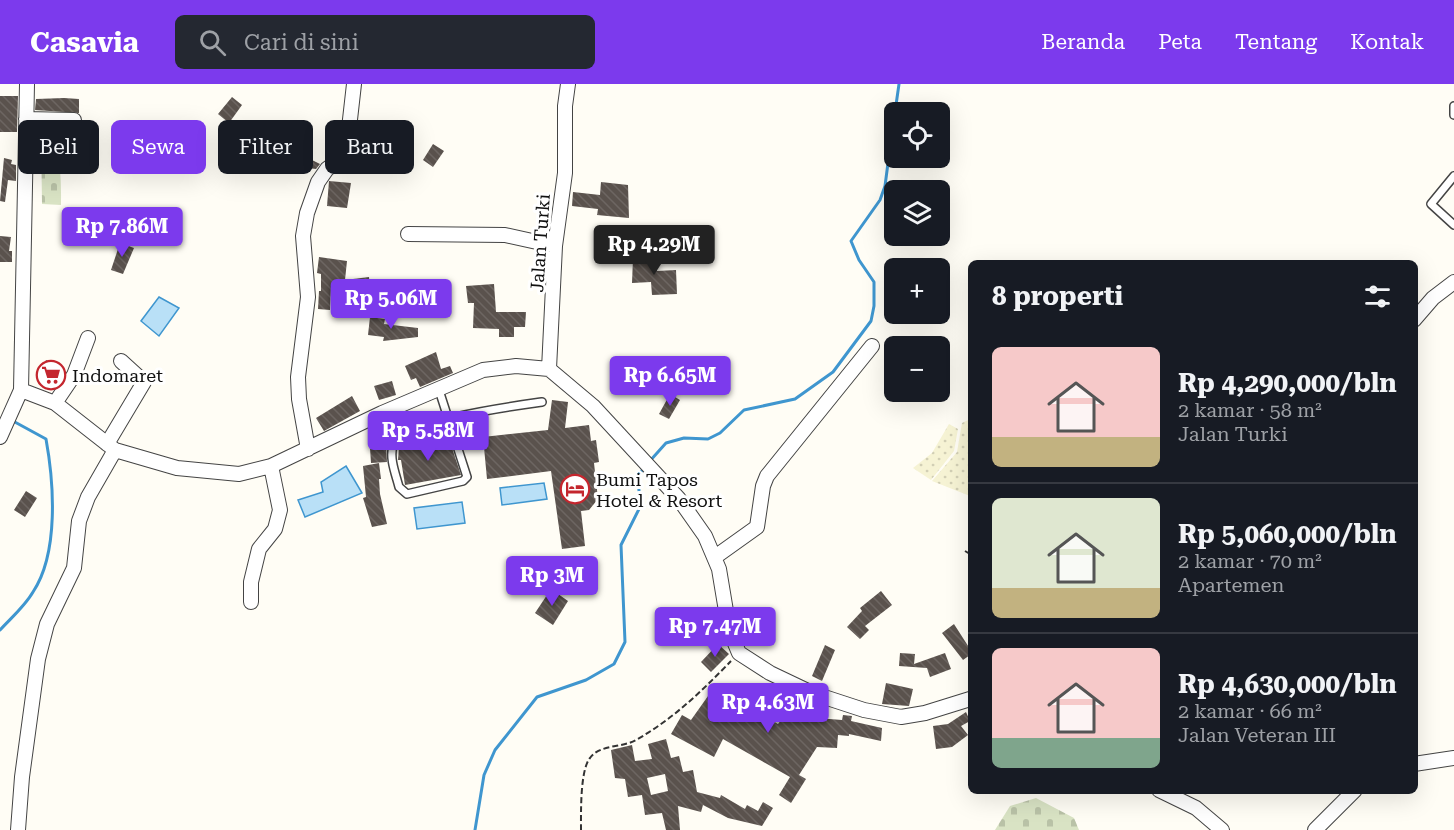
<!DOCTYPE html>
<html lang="id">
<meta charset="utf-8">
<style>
:root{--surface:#171b24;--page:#242831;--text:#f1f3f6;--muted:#9ea1a6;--line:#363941;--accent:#7c3aed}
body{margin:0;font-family:"Roboto Serif",serif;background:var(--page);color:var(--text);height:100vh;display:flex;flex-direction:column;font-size:22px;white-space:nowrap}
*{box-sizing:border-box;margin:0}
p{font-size:20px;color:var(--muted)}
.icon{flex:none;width:33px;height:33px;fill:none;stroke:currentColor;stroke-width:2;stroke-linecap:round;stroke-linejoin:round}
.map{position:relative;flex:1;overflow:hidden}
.side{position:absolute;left:968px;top:176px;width:450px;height:534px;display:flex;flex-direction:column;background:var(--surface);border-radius:9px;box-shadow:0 6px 24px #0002}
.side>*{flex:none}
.hud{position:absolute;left:18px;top:36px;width:570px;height:54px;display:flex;gap:12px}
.buttons{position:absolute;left:884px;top:18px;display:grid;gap:12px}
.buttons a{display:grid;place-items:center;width:66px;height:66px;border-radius:9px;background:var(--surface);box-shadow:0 6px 24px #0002;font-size:30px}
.price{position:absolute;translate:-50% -51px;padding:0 14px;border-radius:6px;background:var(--accent);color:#fff;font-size:20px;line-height:39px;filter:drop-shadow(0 2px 3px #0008)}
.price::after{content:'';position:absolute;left:50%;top:36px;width:18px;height:14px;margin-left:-9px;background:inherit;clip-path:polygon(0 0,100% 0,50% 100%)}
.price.active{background:#222;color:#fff}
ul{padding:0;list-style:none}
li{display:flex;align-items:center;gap:18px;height:150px;padding:0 24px}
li+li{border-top:2px solid var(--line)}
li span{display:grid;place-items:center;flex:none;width:168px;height:120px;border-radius:9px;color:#555}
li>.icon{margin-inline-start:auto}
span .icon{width:72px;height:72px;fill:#fffc;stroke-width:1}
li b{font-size:26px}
h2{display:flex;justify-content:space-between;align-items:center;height:72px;padding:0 24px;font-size:26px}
.chip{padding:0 21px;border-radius:9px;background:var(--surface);box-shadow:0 6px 24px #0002;font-size:21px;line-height:54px}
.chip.active{background:var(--accent);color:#fff}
header{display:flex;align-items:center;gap:36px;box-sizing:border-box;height:84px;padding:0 30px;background:var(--accent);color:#fff}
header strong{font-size:28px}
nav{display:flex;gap:33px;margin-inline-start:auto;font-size:21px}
.search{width:420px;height:54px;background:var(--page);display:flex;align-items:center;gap:15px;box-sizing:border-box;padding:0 21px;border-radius:9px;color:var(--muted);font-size:22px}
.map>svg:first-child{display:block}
</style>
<header>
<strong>Casavia</strong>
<div class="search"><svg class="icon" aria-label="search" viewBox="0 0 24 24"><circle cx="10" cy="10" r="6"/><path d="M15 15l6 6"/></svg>Cari di sini</div>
<nav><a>Beranda</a><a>Peta</a><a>Tentang</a><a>Kontak</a></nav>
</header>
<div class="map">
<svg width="1454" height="746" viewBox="0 0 1454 746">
<defs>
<pattern id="farmland-dots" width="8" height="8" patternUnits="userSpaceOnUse" patternTransform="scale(1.5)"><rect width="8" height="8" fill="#f6f3d4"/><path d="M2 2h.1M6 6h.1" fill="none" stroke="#d2cfb5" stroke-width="1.8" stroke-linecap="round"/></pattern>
<pattern id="cemetery-stones" width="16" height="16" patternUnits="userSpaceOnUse" patternTransform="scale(1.5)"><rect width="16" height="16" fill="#d9e3c4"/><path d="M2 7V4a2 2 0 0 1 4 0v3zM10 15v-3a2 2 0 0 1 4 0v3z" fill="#b9c2a7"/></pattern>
<pattern id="building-back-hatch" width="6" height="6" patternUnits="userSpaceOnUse" patternTransform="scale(1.5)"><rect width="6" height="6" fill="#5a524d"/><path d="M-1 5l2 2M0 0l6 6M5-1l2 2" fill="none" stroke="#6d6662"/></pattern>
</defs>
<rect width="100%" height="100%" fill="#fffdf5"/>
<!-- farmland -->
<path fill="url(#farmland-dots)" d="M970,335V412L932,397L957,368L962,339Z
M949,340L958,345L954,367L931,396L913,384L932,369Z"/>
<!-- cemetery -->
<path fill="url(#cemetery-stones)" d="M41,47C63,59 61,99 61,121L42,120Z
M1036,714L1074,734L1079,746H995L1010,722Z"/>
<!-- water -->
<path fill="#b9e0f7" stroke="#3f96cf" stroke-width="1.5" d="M159,213L179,224L159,252L141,237Z
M346,382L362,409L305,433L298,416L323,408L321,398Z
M544,399L547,415L502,421L500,404Z
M462,418L465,439L417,445L414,424Z"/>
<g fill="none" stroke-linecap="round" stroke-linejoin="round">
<!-- stream -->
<path stroke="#3f96cf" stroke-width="3" d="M895,28L899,0
M649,378L666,359L684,354L708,355L720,349L744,326L795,315L833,288L871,237L874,222V198L859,176L851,157L880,116L885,102L894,33
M0,546C11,534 25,522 33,508C59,469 54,399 46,355L13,337
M475,746L484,691L495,666L537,613L586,596L614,580L625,558L621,461L640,423L638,391L645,383"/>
</g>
<!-- building -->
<path fill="url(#building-back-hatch)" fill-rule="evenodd" d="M0,12H18L17,48H0Z
M232,13L242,21L229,39L218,30Z
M64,14L79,15V29L35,26L36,15Z
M284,43L297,48L294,54L308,56L306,73L320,80L316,85L293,82L294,65L278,58Z
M433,60L444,67L433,83L423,76Z
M4,74L12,76L11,80L16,81V97L8,96L5,118L0,117Z
M329,97L351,99L347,124L327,122Z
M601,98L628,101L629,134L597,131L598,125L572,122L573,108L600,111Z
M0,152L11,153L9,167H12V178H0Z
M120,159L134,164L123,190L111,186Z
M319,173L347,177L345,196L369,193L370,204L349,207V203L331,204L330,226L318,225L319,207H321V190L317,189Z
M656,173L657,187L676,186L677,210L652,211L651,198L632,199L633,174Z
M494,200L496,228H526L525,243H514V253H499V245L473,244L474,219H468L466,202Z
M370,233L385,235L384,240L418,244V253L383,257L384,253L368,251Z
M436,268L441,285L450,282L453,289L420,303L416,294L411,296L405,282Z
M46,276L65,285L53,306L38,297Z
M392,297L396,311L379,316L374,302Z
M670,310L680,316L669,335L659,330Z
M352,312L360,327L324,347L316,334Z
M552,316L568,318L565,344L589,341L591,357L596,356L599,378L594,379L598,415L589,426L581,427L585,462L562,465L551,387L487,395L483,353L548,346Z
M449,355L461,391L405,401L401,376H398L399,363Z
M386,362L387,378L371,379L370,364Z
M379,379L381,395H379L380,410L387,440L372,443L363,414L366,413L363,382Z
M26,407L37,414L25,433L14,426Z
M551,505L568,517L553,541L535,529Z
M881,507L892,521L865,542L869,546L860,555L847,543L862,527L860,524Z
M954,540L970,565V571L963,576L942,549Z
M718,560L729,570L711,588L701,578Z
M825,561L835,566L822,597L812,592Z
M900,569L915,570L914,580L945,569L951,585L930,593L927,584L899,582Z
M886,599L913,605L909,622L882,620Z
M743,601L758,611L753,618L759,622L756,628L778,640L788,627L799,634L807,616L822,622L817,634L842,636L843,631L852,632L851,637L882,644L881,657L849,650V652L838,651L837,664L817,663L799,691L806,695L791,719L779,711L790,693L730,659L723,655L714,673L671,650L682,631L691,636L713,605L732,618Z
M966,628L970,637L961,642L968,651L952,663L936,665L933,642L948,640Z
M666,655L671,674L679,672L683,688L693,686L697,708L720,714L721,711L745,725L747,721L758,727L763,718L773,724L762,742L728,734L703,721L701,728L678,722L680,746H666L662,729L645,731L642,711L628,713L625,695L615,694L611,666L632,661L635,677L652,675L648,660ZM665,690L668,707L651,711L647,694Z"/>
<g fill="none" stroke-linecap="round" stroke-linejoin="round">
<!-- lane casing -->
<g stroke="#444" stroke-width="10">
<path id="lane" d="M1454,22V31
M1454,92L1431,120L1454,141
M439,306L467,393L463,397L407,410L399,403C396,391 389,374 393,362C403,336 514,322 542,318"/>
</g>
<!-- street casing -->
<g stroke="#444" stroke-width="16">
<path id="street" d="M26,35L74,36
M346,71L354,0
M408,150L505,151L555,162
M1414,236L1433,214L1454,198
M549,285L555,162L565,89V22L568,0
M21,306L27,0
M55,319L74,291L88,254
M0,353L21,306L55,319L115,366L177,384L239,390L271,382L382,329L483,286L516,282L549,285L593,322L679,415L705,452L719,485L729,545L739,569L770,589L812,609L864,626L901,633L925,629L970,615
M107,360L144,298L121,277
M308,365L299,315L298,293L308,213L303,152L307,129L318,98L327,85L346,71L372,64
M715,473L757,443L763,402L767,392L872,262
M251,518V498L259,465L275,445L280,426L271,382
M1414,680L1454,674
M1159,706L1196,724L1222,746
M18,746L22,693L38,575L47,540L74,484L79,437L88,413L115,366
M1315,746L1355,706"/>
</g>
<!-- path -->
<path stroke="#333" stroke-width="2" stroke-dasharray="6 3" stroke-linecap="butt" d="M965,467L970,470
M581,746C581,729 580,686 590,674C600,660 622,664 636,656C673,635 701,608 731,577"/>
<!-- lane -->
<use href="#lane" stroke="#fff" stroke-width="7"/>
<!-- street -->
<use href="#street" stroke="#fff" stroke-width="14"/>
</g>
<!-- icons -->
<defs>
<g id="supermarket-ring" transform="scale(1.5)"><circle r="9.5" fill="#fff" stroke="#c4262e" stroke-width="1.5"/><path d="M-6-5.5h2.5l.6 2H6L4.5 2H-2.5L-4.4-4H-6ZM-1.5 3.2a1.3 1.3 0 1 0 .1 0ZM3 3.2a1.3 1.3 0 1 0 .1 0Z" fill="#c4262e"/></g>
<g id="hotel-ring" transform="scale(1.5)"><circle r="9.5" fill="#fff" stroke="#c4262e" stroke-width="1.5"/><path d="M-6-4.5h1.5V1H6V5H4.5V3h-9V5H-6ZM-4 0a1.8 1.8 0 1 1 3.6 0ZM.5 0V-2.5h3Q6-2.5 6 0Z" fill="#c4262e"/></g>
</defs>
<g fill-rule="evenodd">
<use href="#supermarket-ring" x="51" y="291"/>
<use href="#hotel-ring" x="575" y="405"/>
</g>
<g text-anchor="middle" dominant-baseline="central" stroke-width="6" stroke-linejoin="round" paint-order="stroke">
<!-- street labels -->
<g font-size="18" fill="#111" stroke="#fff">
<text transform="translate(540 159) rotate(-86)">Jalan Turki</text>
</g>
<!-- poi labels -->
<g font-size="18" fill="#111" stroke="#fff" text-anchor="start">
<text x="72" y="291">Indomaret</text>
<text x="596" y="395">Bumi Tapos<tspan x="596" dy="21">Hotel &amp; Resort</tspan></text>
</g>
</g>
</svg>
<div class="buttons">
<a><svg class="icon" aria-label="locate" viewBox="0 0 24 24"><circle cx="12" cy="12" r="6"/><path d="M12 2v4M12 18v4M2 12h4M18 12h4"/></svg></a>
<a><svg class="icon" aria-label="layers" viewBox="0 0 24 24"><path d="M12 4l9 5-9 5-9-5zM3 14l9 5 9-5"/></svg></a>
<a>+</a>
<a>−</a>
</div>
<b class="price" style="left:122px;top:174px">Rp 7.86M</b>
<b class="price active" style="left:654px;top:192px">Rp 4.29M</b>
<b class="price" style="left:391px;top:246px">Rp 5.06M</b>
<b class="price" style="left:670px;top:323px">Rp 6.65M</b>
<b class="price" style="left:428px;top:378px">Rp 5.58M</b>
<b class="price" style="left:552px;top:523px">Rp 3M</b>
<b class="price" style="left:715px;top:574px">Rp 7.47M</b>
<b class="price" style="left:768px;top:650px">Rp 4.63M</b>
<div class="hud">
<a class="chip">Beli</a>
<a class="chip active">Sewa</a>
<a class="chip">Filter</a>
<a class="chip">Baru</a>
</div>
<section class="side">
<h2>8 properti<svg class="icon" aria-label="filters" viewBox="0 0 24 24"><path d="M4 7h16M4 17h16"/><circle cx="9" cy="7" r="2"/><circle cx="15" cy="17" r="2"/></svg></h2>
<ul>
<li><span style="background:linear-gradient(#f6c9c9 75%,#c2b280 0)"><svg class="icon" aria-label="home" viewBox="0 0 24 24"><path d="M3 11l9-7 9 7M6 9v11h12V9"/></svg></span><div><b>Rp 4,290,000/bln</b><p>2 kamar · 58 m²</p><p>Jalan Turki</p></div></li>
<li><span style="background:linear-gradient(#dfe7d0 75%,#c2b280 0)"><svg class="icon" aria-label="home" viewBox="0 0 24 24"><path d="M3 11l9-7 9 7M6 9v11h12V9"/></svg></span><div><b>Rp 5,060,000/bln</b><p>2 kamar · 70 m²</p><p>Apartemen</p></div></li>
<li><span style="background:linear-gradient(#f6c9c9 75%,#7fa58c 0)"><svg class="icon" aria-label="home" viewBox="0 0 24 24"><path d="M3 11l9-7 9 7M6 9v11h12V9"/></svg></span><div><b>Rp 4,630,000/bln</b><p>2 kamar · 66 m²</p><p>Jalan Veteran III</p></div></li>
</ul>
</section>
</div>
